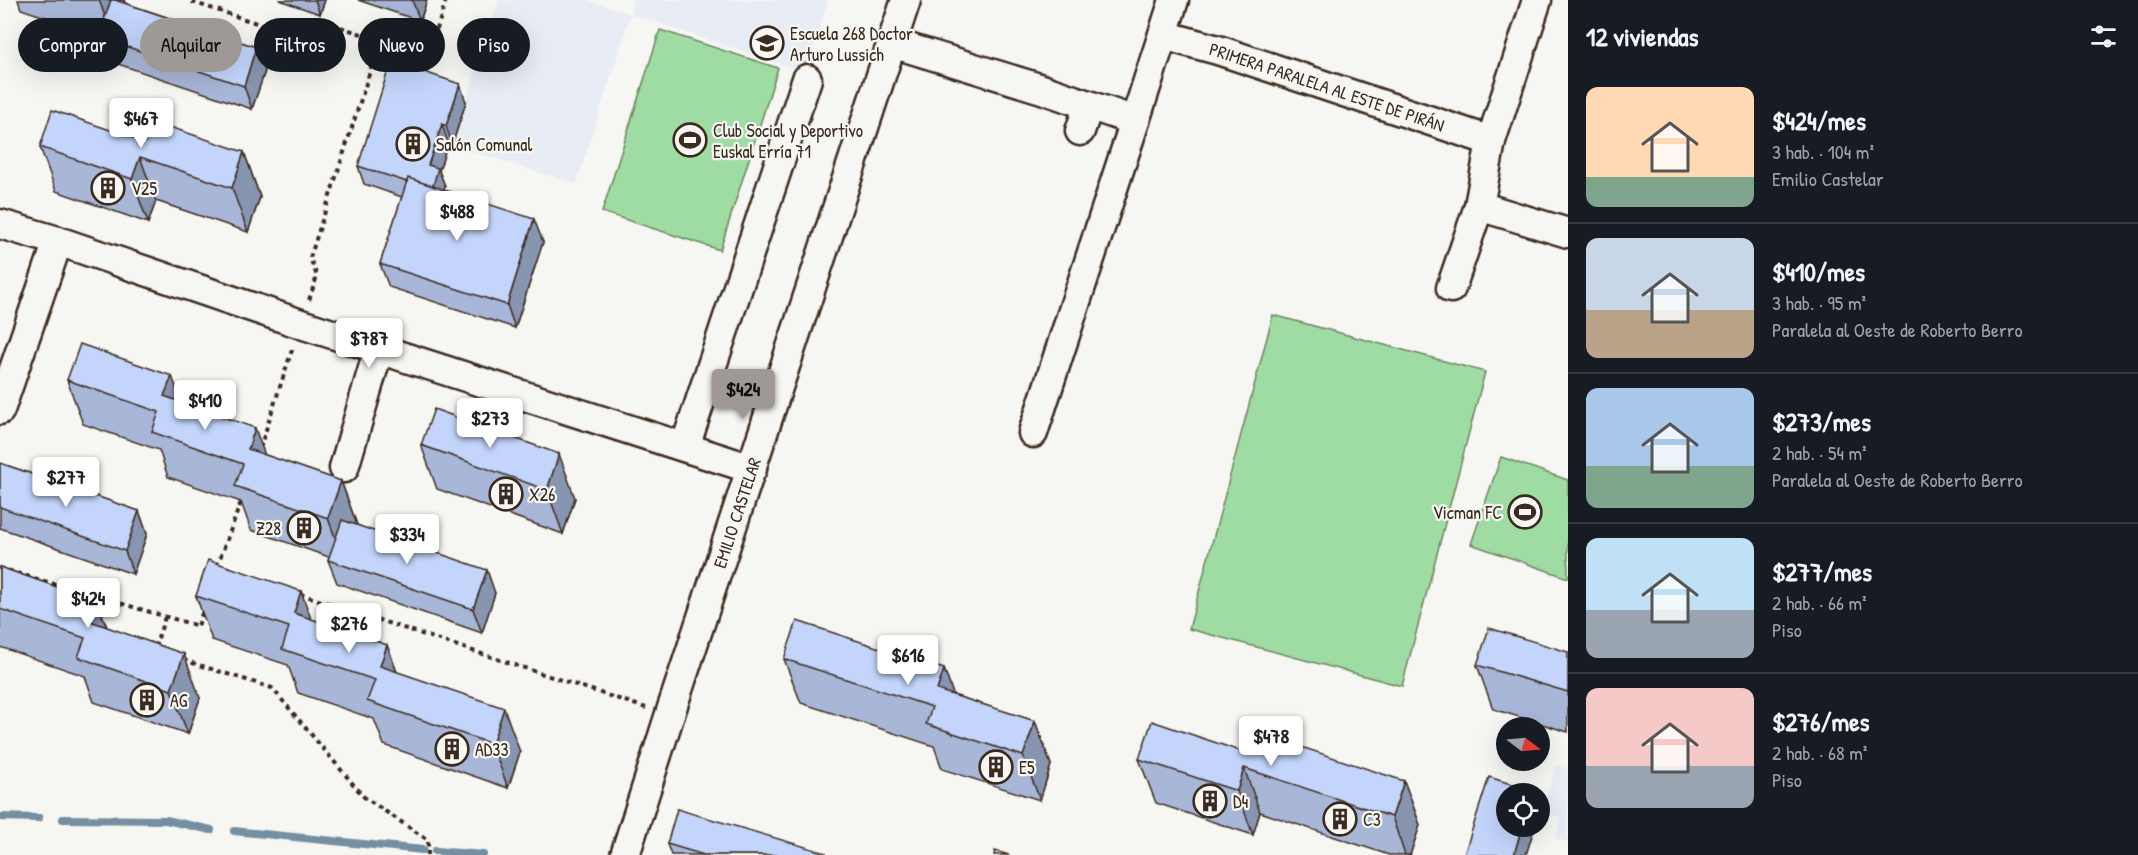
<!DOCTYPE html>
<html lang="es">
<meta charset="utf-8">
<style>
:root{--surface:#171b24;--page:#242831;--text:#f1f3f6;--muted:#9ea1a6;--line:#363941;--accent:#9f9995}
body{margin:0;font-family:"Patrick Hand",sans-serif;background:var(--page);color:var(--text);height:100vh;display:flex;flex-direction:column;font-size:22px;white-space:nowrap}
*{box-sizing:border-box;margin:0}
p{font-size:20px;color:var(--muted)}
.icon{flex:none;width:33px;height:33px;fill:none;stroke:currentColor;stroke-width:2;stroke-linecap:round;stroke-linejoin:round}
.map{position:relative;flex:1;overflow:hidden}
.sheet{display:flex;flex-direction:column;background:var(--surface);width:570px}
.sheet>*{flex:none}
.guide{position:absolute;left:18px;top:18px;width:570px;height:54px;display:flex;gap:12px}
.needle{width:39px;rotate:106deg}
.buttons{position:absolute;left:1496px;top:717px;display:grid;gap:12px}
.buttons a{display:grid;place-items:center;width:54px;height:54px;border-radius:50%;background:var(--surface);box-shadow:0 6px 24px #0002;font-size:30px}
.price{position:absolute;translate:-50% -51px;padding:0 14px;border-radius:6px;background:#fff;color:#222;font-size:20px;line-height:39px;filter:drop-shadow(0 2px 3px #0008)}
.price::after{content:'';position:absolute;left:50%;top:36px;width:18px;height:14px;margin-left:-9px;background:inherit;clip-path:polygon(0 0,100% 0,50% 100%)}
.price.current{background:var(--accent);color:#111}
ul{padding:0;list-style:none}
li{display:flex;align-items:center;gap:18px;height:150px;padding:0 18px}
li+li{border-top:2px solid var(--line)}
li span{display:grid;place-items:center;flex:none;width:168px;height:120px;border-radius:12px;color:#555}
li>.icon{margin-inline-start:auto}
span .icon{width:72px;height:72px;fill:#fffc;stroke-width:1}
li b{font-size:26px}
h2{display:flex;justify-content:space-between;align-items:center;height:72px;padding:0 18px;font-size:26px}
.tag{padding:0 21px;border-radius:27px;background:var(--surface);box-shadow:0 6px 24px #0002;font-size:21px;line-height:54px}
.tag.current{background:var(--accent);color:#111}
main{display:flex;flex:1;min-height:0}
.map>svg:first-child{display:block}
</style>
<main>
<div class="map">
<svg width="1568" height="855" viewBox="0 0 1568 855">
<rect width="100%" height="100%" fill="#f6f6f2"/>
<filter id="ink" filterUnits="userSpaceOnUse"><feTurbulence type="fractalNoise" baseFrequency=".0167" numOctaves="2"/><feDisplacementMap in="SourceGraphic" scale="12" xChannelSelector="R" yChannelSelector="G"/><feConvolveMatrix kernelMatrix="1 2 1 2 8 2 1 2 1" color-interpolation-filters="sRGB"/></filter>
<g filter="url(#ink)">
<!-- built -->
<path fill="#e7ecf5" d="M499,0H587L631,14L632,0H828L806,72L631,14L576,184L452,145Z
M1556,765L1568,769V842L1555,838L1561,818L1541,812Z"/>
<!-- pitch -->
<path fill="#9fdca3" stroke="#6d8360" stroke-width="1.5" d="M660,30L778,68L720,250L602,212Z
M1273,315L1485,372L1402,686L1189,629Z
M1501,457L1568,480V578L1471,544Z"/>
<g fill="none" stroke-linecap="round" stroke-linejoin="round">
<!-- stream -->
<path stroke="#738fa1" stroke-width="8" d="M0,817L39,818
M63,819L166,820L211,830
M234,831L423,850
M435,851L483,855"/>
<!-- minor casing -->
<g stroke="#3b2a1e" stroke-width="33">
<g id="minor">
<path id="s1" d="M1163,35L1218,50L1491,141"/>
<path d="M892,43L1039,88L1135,121L1174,0"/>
<path d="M1080,131L1089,105"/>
<path d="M1479,206L1568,233"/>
<path d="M0,224L58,241L301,324L752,469"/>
<path d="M1451,288L1479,206L1491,141L1537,0"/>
<path d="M0,410L58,241"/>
<path d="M1033,433L1135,121"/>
<path d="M685,447L807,79"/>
<path d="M344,468L379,348"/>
<path id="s2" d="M625,855L669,717L906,0"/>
</g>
</g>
<!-- path -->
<path stroke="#3b2a1e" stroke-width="4" stroke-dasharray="4.5 4.5" stroke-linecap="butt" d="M192,2L327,46L334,25L380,40
M309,300L317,276L310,258L380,40L429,55L446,0
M260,448L293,347
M217,566L241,502
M0,568L198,626L203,610
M300,594L646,708
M155,647L165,617
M183,660L272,688L364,797L428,840V855"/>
<!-- minor -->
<use href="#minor" stroke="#f6f6f2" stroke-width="28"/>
</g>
<!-- wall -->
<path fill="#a8b7d8" stroke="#3b2a1e" stroke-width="1.5" d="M18,0H124L125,3L256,47L265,71L252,109L106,60L98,37L99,35L21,9Z
M279,0H325L320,14Z
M358,0H427L420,21Z
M466,102L452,145L448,142L439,171L445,186L444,190L543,242L515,328L389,287L380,264L402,197L364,184L358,166Z
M145,142L244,152L260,197L248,232L156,201L148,223L56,191L40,147Z
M67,380L181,402L265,455L341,481L357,525L495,593L482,633L337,583L328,560L329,557L251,530L241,502L168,477L159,450L83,424Z
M421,445L575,498L563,534L437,489Z
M0,463L139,511L147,534L133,574L0,528Z
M0,567L97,601L107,627L200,698L188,734L94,702L85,676L0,647Z
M196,596L311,619L387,645L397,672L520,752L508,788L384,745L374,719L298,693L288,665L212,640Z
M1568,652V732L1493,709L1477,665Z
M784,659L944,669L953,695L1035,721L1051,765L1040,800L942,769L934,746L801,703Z
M1249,754L1404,781L1420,825L1410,855H1389L1260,812L1253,835L1156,803L1139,759Z
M667,844L826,853L827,855H671Z"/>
<!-- shaded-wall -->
<path fill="#8895b0" stroke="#3b2a1e" stroke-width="1.5" d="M99,0H124L125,4L114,40Z
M315,0H325L320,14Z
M412,0H427L420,21Z
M256,47L265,71L252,109L244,86Z
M460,84L466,102L452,145L446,126Z
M442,124L448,142L439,171L445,186L438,208L428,165Z
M244,152L260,197L248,232L232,188Z
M140,157L156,201L148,223L132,179Z
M534,219L543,242L515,328L507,305Z
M172,376L188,420L164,396Z
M255,428L271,472L248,449Z
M559,454L575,498L563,534L547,490Z
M341,481L357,525L344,562L328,518Z
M139,511L147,534L133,574L125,551Z
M487,570L495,593L482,633L473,609Z
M301,591L317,635L294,613Z
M97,601L113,645L90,621Z
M387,645L403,689L380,666Z
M184,654L200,698L188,734L171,690Z
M944,669L960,713L953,734L937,690Z
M504,708L520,752L508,788L492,744Z
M1035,721L1051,765L1040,800L1023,756Z
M1244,768L1260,812L1253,835L1237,791Z
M1404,781L1420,825L1410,855H1405L1392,817Z
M1522,826H1535L1526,855H1514Z"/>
<!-- building -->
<path fill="#c3d5fb" stroke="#3b2a1e" stroke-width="1.5" d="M111,0H115L256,47L244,86L98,37Z
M391,61L460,84L446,126L442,124L428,165L438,168L433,186L408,178L407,182L358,166Z
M52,110L145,142L152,121L244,152L232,188L140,157L132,179L40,147Z
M408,178L534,219L507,305L380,264Z
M80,344L172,376L164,396L255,428L248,449L341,481L328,518L235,486L243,464L152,432L159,412L67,380Z
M434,409L559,454L547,490L421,445Z
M0,463L139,511L125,551L0,507Z
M342,520L487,570L473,609L328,560Z
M208,560L301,591L294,613L387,645L380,666L504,708L492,744L367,701L375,680L282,649L289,627L196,596Z
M0,567L97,601L90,621L184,654L171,690L78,657L85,638L0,609Z
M797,621L944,669L937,690L1035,721L1023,756L926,724L932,707L784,659Z
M1489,628L1568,652V692L1477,665Z
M1152,721L1249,754L1256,732L1404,781L1392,817L1244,768L1237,791L1139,759Z
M1489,777L1533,791V794H1506V826H1522L1514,855H1464Z
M677,809L826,853V855H704L667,844Z
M995,851L1009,855H994Z"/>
</g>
<!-- icons -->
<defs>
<g id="school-ring" transform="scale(1.725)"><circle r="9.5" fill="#f6f6f2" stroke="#3b2a1e" stroke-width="1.5"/><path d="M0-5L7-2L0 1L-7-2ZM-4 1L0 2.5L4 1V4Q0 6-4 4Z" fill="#3b2a1e"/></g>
<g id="stadium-ring" transform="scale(1.725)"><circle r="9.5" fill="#f6f6f2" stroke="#3b2a1e" stroke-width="1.5"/><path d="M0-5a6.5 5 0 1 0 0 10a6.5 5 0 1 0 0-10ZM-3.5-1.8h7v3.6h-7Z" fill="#3b2a1e"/></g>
<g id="building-ring" transform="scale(1.725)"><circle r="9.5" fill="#f6f6f2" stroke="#3b2a1e" stroke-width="1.5"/><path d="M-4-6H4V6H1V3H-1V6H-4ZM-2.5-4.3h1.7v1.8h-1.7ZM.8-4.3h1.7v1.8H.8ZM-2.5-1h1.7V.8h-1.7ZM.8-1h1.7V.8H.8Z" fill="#3b2a1e"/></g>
</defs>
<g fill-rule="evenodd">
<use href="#school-ring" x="767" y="43"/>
<use href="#stadium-ring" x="690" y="140"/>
<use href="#building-ring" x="413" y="144"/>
<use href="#building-ring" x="108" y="188"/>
<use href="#building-ring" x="506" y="494"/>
<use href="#stadium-ring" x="1525" y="512"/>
<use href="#building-ring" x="304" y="528"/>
<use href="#building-ring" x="147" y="700"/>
<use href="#building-ring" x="452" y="749"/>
<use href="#building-ring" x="996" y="767"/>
<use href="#building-ring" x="1210" y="801"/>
<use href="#building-ring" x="1340" y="819"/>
</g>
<g text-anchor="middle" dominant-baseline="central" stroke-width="4.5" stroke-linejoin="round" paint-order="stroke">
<!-- poi labels -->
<g font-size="18" fill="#3b2a1e" stroke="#f6f6f2" text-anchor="start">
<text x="790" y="33">Escuela 268 Doctor<tspan x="790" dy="21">Arturo Lussich</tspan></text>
<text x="713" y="130">Club Social y Deportivo<tspan x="713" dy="21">Euskal Erría 71</tspan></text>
<text x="436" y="144">Salón Comunal</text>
<text x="131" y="188">V25</text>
<text x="529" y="494">X26</text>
<text x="1502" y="512" text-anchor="end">Vicman FC</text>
<text x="281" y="528" text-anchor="end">Z28</text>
<text x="170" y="700">AG</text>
<text x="475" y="749">AD33</text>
<text x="1019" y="767">E5</text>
<text x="1233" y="801">D4</text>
<text x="1363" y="819">C3</text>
</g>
<!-- street labels -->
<g font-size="18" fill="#3b2a1e" stroke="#f6f6f2">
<text stroke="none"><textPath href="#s1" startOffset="172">PRIMERA PARALELA AL ESTE DE PIRÁN</textPath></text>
<text stroke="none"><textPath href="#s2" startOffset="360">EMILIO CASTELAR</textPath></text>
</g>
</g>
</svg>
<div class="buttons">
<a><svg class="needle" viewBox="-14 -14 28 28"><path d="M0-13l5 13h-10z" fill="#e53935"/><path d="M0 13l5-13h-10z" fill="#9ea1a6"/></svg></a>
<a><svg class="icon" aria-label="locate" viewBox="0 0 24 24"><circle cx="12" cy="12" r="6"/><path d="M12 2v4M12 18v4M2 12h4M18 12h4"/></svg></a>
</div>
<b class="price" style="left:141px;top:149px">$467</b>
<b class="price" style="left:457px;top:242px">$488</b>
<b class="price" style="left:369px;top:369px">$787</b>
<b class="price current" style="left:743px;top:420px">$424</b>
<b class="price" style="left:205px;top:431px">$410</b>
<b class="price" style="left:490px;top:449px">$273</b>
<b class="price" style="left:66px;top:508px">$277</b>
<b class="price" style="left:407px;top:565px">$334</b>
<b class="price" style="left:88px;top:629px">$424</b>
<b class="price" style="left:349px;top:654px">$276</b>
<b class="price" style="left:908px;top:686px">$616</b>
<b class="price" style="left:1271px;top:767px">$478</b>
<div class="guide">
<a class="tag">Comprar</a>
<a class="tag current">Alquilar</a>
<a class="tag">Filtros</a>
<a class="tag">Nuevo</a>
<a class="tag">Piso</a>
</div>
</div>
<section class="sheet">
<h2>12 viviendas<svg class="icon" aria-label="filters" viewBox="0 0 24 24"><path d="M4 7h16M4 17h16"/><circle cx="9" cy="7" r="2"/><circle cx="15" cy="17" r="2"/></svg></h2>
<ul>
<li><span style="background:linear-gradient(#ffd9b3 75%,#7fa58c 0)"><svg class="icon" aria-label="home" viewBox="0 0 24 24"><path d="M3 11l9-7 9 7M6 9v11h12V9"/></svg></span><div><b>$424/mes</b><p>3 hab. · 104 m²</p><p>Emilio Castelar</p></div></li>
<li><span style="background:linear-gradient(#c9d6e8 60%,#b9a48a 0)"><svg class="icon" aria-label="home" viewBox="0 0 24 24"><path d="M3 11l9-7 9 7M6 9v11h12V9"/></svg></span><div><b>$410/mes</b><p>3 hab. · 95 m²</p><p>Paralela al Oeste de Roberto Berro</p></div></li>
<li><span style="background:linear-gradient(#a9c7e8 65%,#7fa58c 0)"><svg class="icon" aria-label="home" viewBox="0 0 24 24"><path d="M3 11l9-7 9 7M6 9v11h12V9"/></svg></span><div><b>$273/mes</b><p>2 hab. · 54 m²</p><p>Paralela al Oeste de Roberto Berro</p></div></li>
<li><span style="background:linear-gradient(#bfe0f5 60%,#9aa5b1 0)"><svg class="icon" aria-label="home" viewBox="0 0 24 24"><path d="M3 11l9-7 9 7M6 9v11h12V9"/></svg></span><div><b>$277/mes</b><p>2 hab. · 66 m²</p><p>Piso</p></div></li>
<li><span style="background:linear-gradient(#f6c9c9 65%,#9aa5b1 0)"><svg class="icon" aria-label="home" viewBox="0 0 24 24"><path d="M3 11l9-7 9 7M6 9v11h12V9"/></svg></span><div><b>$276/mes</b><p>2 hab. · 68 m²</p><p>Piso</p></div></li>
</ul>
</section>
</main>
